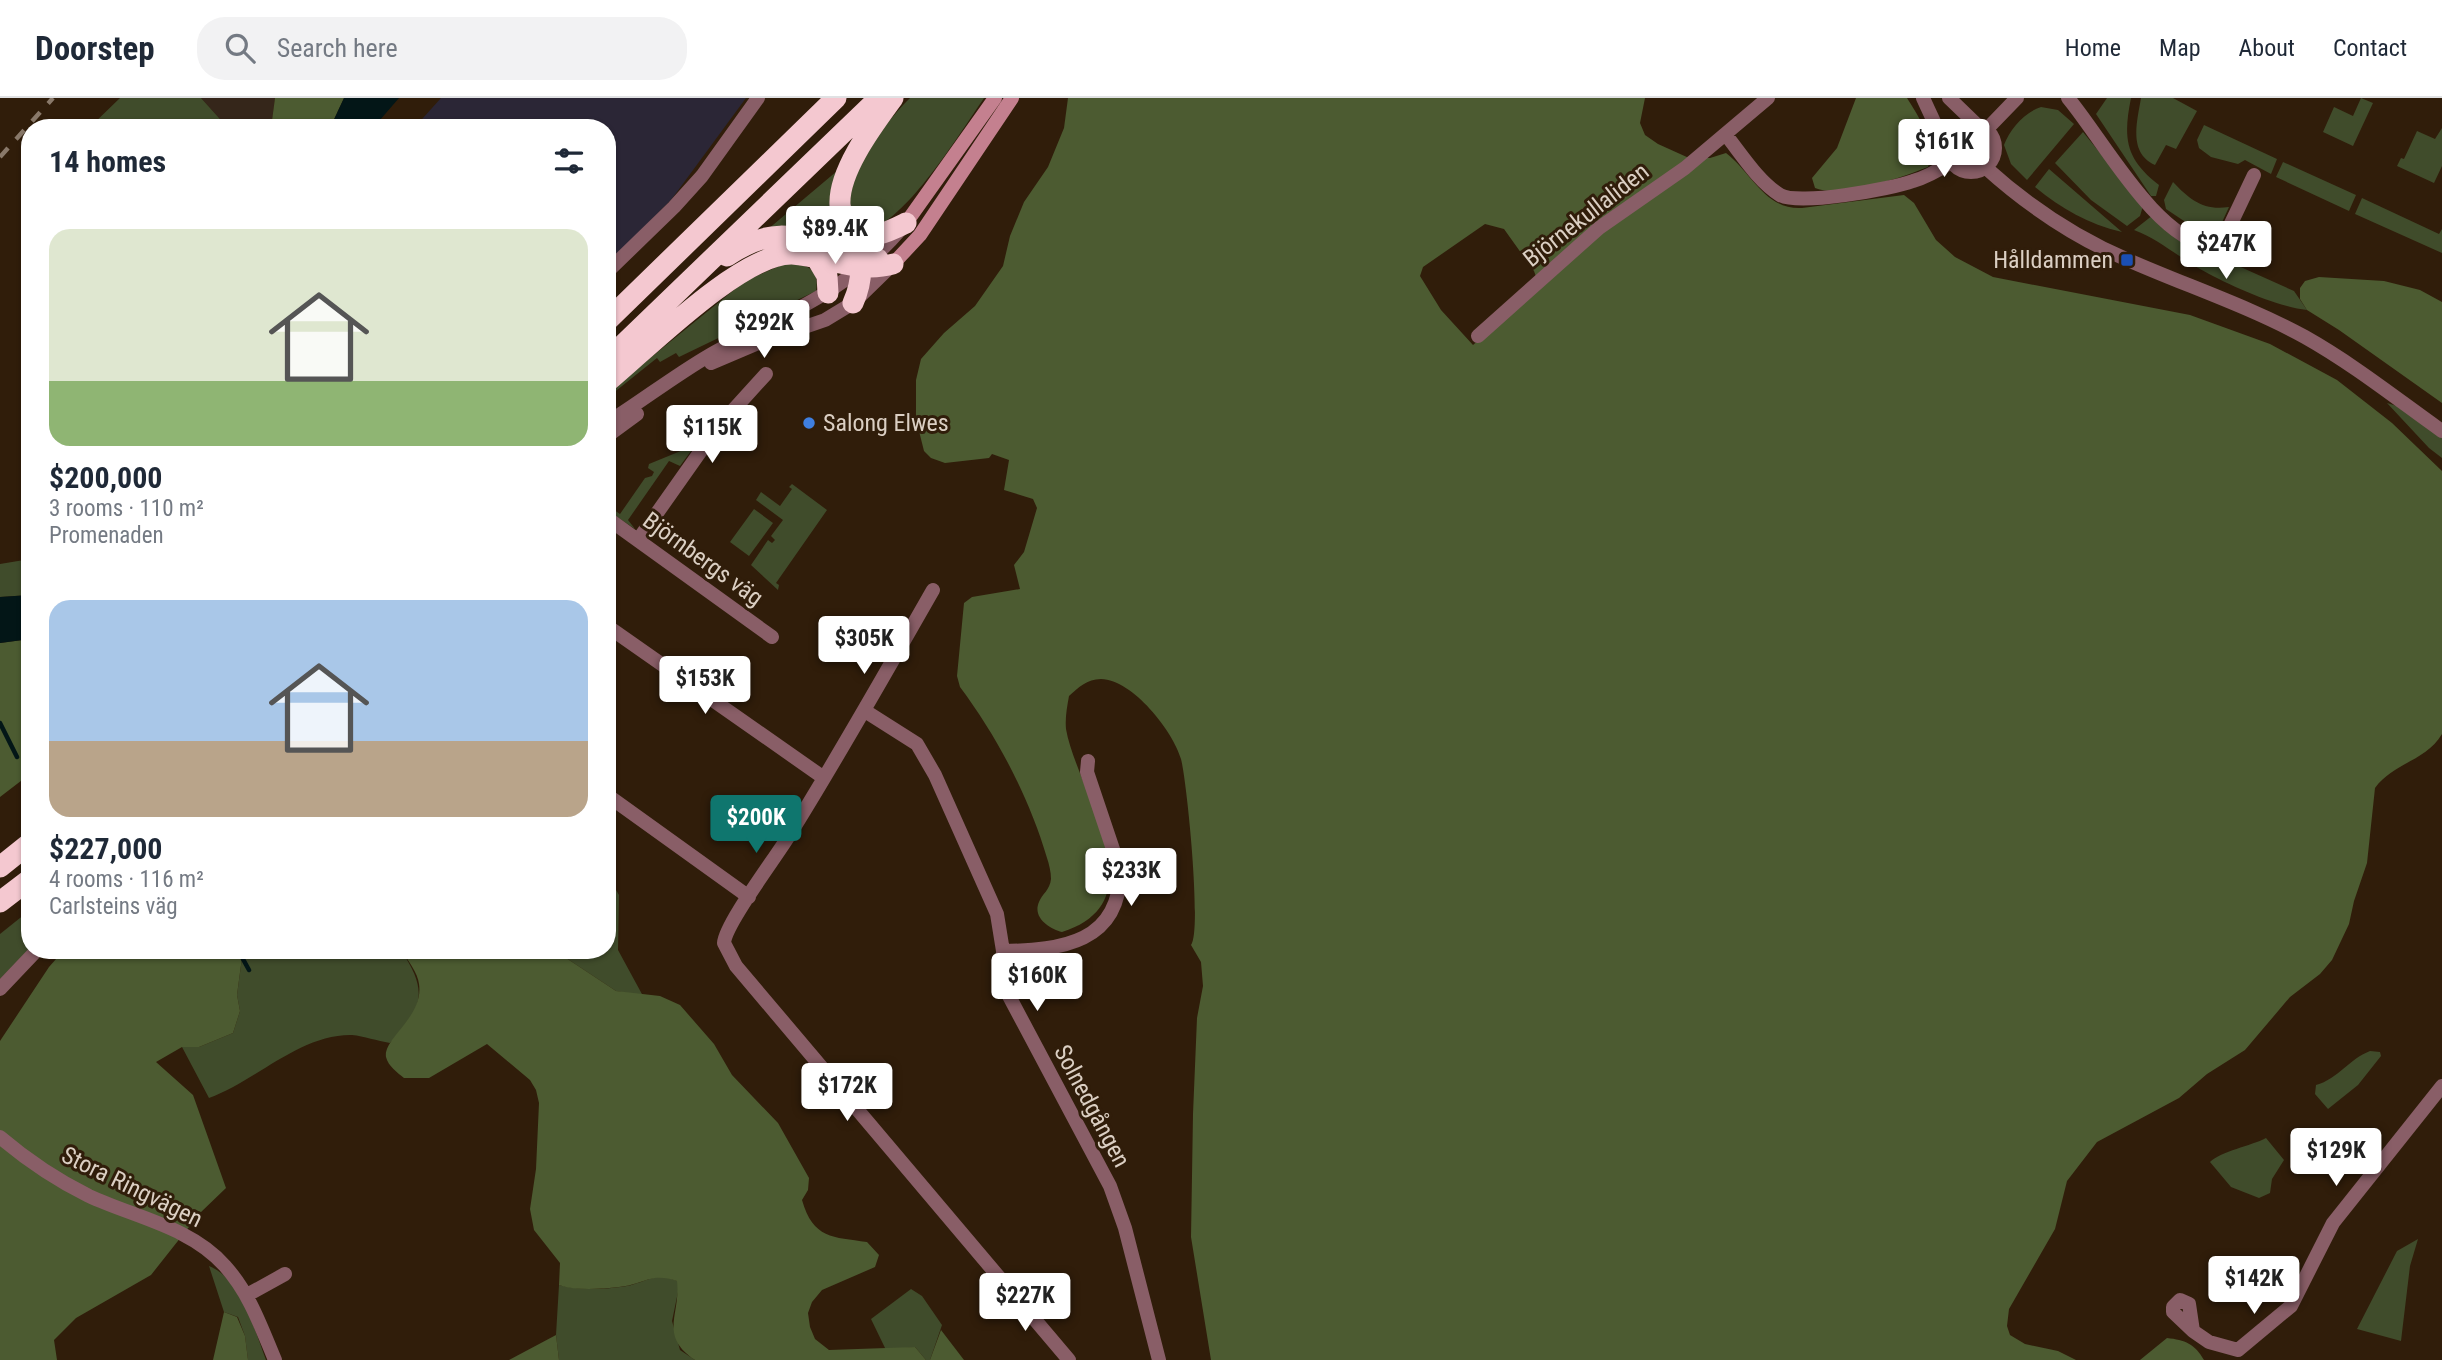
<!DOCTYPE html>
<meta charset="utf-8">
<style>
:root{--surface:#fff;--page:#f2f2f3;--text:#1f2937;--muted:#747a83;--line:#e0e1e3;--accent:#0f766e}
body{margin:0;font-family:"Roboto Condensed",sans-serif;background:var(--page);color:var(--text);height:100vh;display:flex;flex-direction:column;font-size:26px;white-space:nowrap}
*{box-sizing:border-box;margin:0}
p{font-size:23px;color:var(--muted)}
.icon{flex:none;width:38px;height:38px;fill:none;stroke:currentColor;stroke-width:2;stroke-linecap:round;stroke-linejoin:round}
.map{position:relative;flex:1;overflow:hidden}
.details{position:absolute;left:21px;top:21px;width:595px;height:840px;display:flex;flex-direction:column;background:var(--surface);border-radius:28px;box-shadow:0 2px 5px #0004}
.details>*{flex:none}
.price{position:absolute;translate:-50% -60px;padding:0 16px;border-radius:7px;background:#fff;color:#222;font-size:23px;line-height:46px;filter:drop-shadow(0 2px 4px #0008)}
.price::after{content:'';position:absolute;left:50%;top:42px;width:21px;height:16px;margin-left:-10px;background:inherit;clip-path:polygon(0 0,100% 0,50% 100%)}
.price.active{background:var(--accent);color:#fff}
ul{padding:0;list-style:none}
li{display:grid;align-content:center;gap:14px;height:371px;padding:0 28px}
li span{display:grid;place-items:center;height:217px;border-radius:21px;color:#555}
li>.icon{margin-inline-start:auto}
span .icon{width:126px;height:126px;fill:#fffc;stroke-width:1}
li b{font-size:30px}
h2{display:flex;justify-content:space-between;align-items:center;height:84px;padding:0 28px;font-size:30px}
header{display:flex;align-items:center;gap:42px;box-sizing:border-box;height:98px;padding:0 35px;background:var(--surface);border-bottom:2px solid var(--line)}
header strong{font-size:33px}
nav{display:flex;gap:38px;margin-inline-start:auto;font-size:24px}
.search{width:490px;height:63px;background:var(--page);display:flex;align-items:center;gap:18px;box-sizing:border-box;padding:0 24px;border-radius:28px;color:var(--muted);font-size:26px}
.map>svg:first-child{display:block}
</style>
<header>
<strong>Doorstep</strong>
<div class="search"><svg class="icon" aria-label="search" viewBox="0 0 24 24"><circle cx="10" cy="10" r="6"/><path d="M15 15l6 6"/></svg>Search here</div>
<nav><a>Home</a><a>Map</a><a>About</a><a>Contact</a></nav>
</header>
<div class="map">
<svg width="2442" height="1262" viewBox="0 0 2442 1262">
<rect width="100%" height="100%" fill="#301d0a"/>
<!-- commercial -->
<path fill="#2b2636" d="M441,0H746L671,102L607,166V30H414Z"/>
<!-- industrial -->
<path fill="#35261a" d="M201,0H275L271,30H228Z"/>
<!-- green -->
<path fill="#404c2b" d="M120,0H201L228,30H89Z
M910,0H984C958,38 914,110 875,130L859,126L847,108C856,66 879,31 910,0Z
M2107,0H2131C2123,40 2125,61 2159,87L2156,98H2151L2096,16Z
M2141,0H2173L2197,13L2176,51L2166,47L2155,67C2128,55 2137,24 2141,0Z
M2361,0L2373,5L2353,48L2323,34L2334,9L2353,18Z
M2041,9L2058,12L2074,26L2027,82L2011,66L2004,47C2010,31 2025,14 2041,9Z
M2204,27L2277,61L2271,76L2245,62L2238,66L2211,59L2199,50L2197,42Z
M2442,30V68L2434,85L2397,68L2401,60L2404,61L2417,33L2435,41Z
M2083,34L2143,108L2140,118L2127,128L2091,102L2055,65Z
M2283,64L2356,97L2349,113L2276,79Z
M2049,71L2122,134C2088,126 2062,111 2035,89Z
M837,73L844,140L767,132Z
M2173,84C2190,102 2204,113 2229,109L2218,133L2205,137L2166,111L2164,102Z
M2362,100L2439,136L2442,131V155L2355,116Z
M2153,117L2196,149L2294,193L2307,212C2277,209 2226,186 2200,171C2177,158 2158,141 2134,132Z
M784,166C805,166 820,168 816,193L679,259L676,255L660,264L657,260L607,300V295L745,183Z
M2387,305L2397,308L2442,339V360L2429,350Z
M688,350L691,353L680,368L669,363L628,422L635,431L607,412V407L620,416L645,380L652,378L654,374L648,370L649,366Z
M792,386L827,412L776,485L779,487L778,492L751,467L768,442L772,445L775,442L771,438L783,422L756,402L761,394L780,408L792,391L789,389Z
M754,411L773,425L749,458L730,444Z
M30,461V497L0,499V466Z
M607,777L619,797L618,852L643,898L616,893L554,852H607Z
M30,812V850L0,881V836Z
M243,852H401C428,893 424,909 390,945C377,943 364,938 352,937C300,936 256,983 209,1000L182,949H199L233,935L240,913L237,897Z
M2370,953L2380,954L2381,958L2358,987L2328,1011L2315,996L2316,987C2338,981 2349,961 2370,953Z
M2266,1040L2284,1062L2272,1081L2270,1095L2259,1100L2231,1089L2210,1064C2221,1053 2251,1048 2266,1040Z
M2418,1141L2410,1168L2401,1243L2357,1231L2397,1153Z
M209,1168C242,1181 254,1231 266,1262H248L245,1238L238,1219L224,1214Z
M662,1178L678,1183V1194L672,1223L680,1252L695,1262H559L556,1237L559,1187C577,1192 601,1192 620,1189C635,1188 647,1180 662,1178Z
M911,1191L922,1198L942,1227L930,1262H926L915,1249L886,1252L871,1221Z"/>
<!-- forest -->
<path fill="#4c5b31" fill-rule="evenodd" d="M275,0H344L330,30H271Z
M1068,0H1645L1640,25L1645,37L1658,46L1689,60H1710L1726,55C1752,75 1765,112 1802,110L1904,97L1914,105L1936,142L1955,159L1993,179L2190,217L2270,246L2337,282L2392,325L2442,373V636C2426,663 2393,665 2375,690L2367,765L2354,803L2349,826L2332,862L2320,876L2290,899L2245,952L2207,976L2179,1000L2097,1044L2067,1083L2055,1131L2009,1211L2007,1228L2010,1237L2025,1246L2058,1253L2076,1262H1211L1191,1139L1193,1016L1197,920L1203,888L1201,864L1191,847C1202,833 1187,684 1181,661C1173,633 1133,582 1101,581C1087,581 1078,590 1069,598C1067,609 1065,620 1066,631C1077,694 1161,803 1062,834C1050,831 1032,820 1039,804C1042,796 1050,792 1051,781C1051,774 1049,766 1047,760C1029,699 998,640 960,589L957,578L964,505L972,499L1020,491L1014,467L1024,454L1037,410L1033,401L1004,392L1009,362L992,356L989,360L945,365L931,360L924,353L916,321V282L921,261L944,235L975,208L1003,168L1010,138L1024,104L1048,69L1064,30ZM1485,126L1504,131L1534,173L1540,190L1473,247L1441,212L1420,178L1423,169Z
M1856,0H1907C1919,19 1937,46 1928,69C1903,79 1840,101 1815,90L1812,80L1837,50Z
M2319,179L2384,183L2420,192L2442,204V305L2339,232L2307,212L2300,201V190L2305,183Z
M30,541V676L0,699V545Z
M64,852H243L237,897L240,913L233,935L199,949H182L156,964L193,997L226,1090L200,1115L151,1177L76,1220L54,1242L57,1262H0V943L49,869Z
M401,852H554L616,893L660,898L680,907L714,946L732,977L778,1025L809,1080L808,1092L802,1102C813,1141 833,1139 867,1144L879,1157L875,1169L822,1192L812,1204L808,1215L810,1229L815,1241L829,1252L915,1249L926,1262H695C658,1237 681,1217 677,1183C650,1174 644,1187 619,1189C600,1191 577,1193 559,1187L560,1165L534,1132L530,1111L536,1071L539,1005L536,992L530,982L487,946L429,980H404C398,975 388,968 386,959C383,940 424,919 419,886C418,875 407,861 401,852Z
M224,1214L237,1219L245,1238L248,1262H213Z
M941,1232L964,1262H930Z
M556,1237L559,1262H509Z
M2167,1240C2185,1242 2195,1246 2204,1262H2140Z"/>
<!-- water -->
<path fill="#031617" d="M344,0H399L373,30H330Z
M30,497V541L0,545V499Z"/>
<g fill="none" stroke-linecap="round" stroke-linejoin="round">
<!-- stream -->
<path stroke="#031617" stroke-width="4.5" d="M0,625L17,659
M238,852L249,872"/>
<!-- minor -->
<path stroke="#895e67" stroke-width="14" d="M2068,0C2104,43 2156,142 2213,149L2226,136L2254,77
M1987,31L2017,0
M1726,37C1742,57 1758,83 1780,97C1798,108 1891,91 1913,83C1927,79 1939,72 1951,64
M607,174L674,109L702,78L758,0
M1478,238L1599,130L1685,70L1768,0
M607,420L772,539
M638,442L717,330L766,276
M933,492C886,574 840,656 790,736C777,758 725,826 724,845L736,868L1069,1262
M607,528L824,680
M865,613L917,646L935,677L997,816L1003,853L1004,884L1009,898L1110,1088L1125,1130L1159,1262
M607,697L749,799
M1003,853C1061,852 1121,845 1120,772L1087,674L1088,663
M0,1039C27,1062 57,1082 89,1098C134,1119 191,1129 225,1168C250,1196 261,1229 275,1262
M247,1197L285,1176
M2180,1202L2189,1206L2193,1233L2173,1214V1209Z
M2193,1233L2209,1244L2238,1252L2291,1208L2333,1125L2442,988"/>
<!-- tertiary -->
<path stroke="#895e67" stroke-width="14" d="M1923,0L1947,52
M1949,0L1976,26
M1947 50a24 24 0 1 1 48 0a24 24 0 1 1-48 0Z
M1985,69C2027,107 2076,140 2128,162C2187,188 2248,208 2305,239C2353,266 2397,301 2442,333
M711,265L758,245L825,222L853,205L893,166
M607,325C642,303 674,278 710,257C781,217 844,197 900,132
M607,338L637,316
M0,891L37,852"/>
<!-- secondary -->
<path stroke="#c4808f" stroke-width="14" d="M906,125L995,0
M893,166L920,137L1012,0"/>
<!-- motorway -->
<path stroke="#f4c8d0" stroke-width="21" d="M849,131C871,143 886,135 906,125
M727,158C769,130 790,136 836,149C850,154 864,156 878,161
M817,161L827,178L828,195
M853,205C865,178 862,158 850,132C846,124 841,116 840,107C838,73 874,26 893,0
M607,223L836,0
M607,262L879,0
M607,284C647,251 742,155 792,156C827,158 857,176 893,166
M0,769L30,745
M0,804L30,781"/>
<!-- rail -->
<path stroke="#89796a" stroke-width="4.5" stroke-dasharray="12 12" stroke-linecap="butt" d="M0,59L53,0"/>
</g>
<!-- markers -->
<rect fill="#1a4fb4" stroke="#301d0a" stroke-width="2.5" x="2120" y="155" width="14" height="14" rx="3.5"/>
<circle fill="#3f7fe0" stroke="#301d0a" stroke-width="2.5" cx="809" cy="325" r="7"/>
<g text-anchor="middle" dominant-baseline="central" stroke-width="6" stroke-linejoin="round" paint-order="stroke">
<!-- street labels -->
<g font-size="24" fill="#dbcfc3" stroke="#301d0a">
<text transform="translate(1586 117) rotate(-38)">Björnekullaliden</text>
<text transform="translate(703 461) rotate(36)">Björnbergs väg</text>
<text transform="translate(1092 1008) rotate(62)">Solnedgången</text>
<text transform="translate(132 1089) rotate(26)">Stora Ringvägen</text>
</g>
<!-- poi labels -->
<g font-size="24" fill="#dbcfc3" stroke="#301d0a" text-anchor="end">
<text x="2113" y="162">Hålldammen</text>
<text x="823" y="325" text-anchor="start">Salong Elwes</text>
</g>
</g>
</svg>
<b class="price" style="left:1944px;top:81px">$161K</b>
<b class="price" style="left:835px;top:168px">$89.4K</b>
<b class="price" style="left:2226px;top:183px">$247K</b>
<b class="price" style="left:764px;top:262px">$292K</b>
<b class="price" style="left:712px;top:367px">$115K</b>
<b class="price" style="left:864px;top:578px">$305K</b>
<b class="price" style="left:705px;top:618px">$153K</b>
<b class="price active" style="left:756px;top:757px">$200K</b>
<b class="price" style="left:1131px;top:810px">$233K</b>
<b class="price" style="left:1037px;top:915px">$160K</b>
<b class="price" style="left:847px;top:1025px">$172K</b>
<b class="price" style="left:2336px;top:1090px">$129K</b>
<b class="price" style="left:2254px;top:1218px">$142K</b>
<b class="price" style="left:1025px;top:1235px">$227K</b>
<section class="details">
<h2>14 homes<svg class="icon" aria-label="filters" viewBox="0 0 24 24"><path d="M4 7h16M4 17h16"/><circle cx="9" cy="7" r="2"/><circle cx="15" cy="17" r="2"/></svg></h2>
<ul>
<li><span style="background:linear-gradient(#dfe7d0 70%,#8fb573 0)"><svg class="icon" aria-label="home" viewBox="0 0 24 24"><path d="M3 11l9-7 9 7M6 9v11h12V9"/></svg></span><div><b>$200,000</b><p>3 rooms · 110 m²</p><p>Promenaden</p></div></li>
<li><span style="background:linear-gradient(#a9c7e8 65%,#b9a48a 0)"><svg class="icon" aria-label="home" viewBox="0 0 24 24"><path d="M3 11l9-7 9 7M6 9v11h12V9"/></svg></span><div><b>$227,000</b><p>4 rooms · 116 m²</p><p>Carlsteins väg</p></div></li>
</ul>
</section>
</div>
